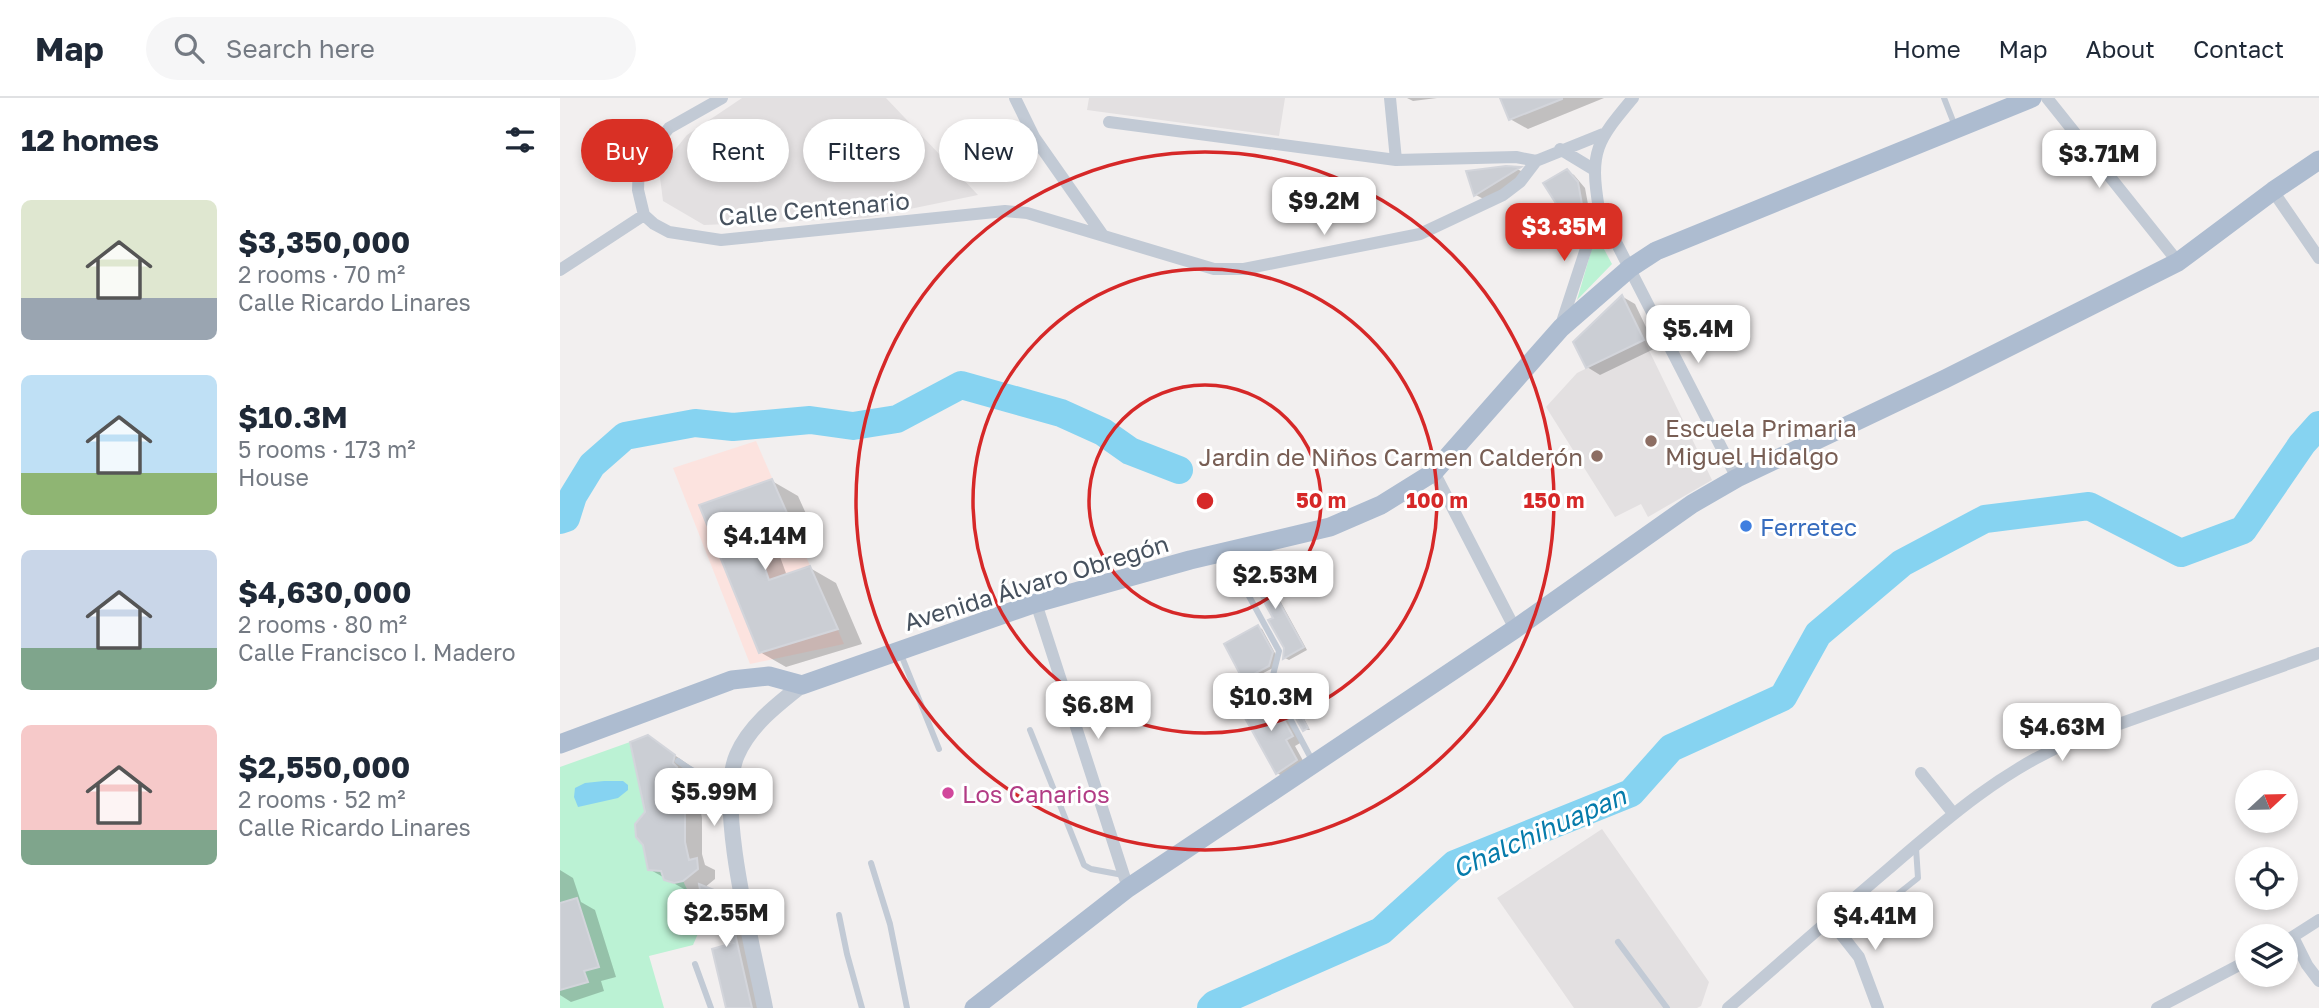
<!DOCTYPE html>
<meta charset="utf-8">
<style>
:root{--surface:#fff;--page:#f6f6f7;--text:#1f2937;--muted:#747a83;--line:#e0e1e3;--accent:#d93025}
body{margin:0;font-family:"Golos Text",sans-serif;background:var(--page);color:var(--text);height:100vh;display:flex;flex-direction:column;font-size:26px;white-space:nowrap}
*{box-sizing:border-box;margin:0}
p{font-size:23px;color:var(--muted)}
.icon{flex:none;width:38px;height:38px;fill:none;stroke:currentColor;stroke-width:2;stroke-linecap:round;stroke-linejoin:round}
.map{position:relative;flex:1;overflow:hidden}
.sheet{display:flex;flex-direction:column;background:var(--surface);width:560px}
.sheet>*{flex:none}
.top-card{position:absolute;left:21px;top:21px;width:665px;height:63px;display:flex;gap:14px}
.needle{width:46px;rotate:68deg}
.tools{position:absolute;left:1675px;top:672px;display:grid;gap:14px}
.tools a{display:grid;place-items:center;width:63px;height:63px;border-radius:50%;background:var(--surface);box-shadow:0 4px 10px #0003;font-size:35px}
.price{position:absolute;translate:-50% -60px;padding:0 16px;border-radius:14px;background:#fff;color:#222;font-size:23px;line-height:46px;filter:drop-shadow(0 2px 4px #0008)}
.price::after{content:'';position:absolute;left:50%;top:42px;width:21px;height:16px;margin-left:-10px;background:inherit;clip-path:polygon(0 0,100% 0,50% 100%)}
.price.on{background:var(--accent);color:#fff}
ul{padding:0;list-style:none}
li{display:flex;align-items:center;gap:21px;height:175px;padding:0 21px}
li span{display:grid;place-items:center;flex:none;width:196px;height:140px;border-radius:10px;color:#555}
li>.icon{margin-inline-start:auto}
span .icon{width:84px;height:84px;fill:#fffc;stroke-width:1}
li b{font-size:30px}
h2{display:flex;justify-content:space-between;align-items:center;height:84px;padding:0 21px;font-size:30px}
.tag{padding:0 24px;border-radius:32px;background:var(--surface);box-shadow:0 4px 10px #0003;font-size:24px;line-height:63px}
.tag.on{background:var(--accent);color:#fff}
header{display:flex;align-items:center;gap:42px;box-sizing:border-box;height:98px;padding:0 35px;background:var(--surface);border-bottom:2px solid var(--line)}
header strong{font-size:33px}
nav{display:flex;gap:38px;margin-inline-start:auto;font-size:24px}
.search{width:490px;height:63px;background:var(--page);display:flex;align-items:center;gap:18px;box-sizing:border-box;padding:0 24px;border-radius:38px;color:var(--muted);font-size:26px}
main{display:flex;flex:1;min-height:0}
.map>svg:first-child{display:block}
</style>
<header>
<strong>Map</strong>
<div class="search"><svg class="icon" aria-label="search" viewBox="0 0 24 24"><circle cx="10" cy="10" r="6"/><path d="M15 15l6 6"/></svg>Search here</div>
<nav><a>Home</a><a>Map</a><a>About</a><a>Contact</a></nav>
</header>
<main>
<section class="sheet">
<h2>12 homes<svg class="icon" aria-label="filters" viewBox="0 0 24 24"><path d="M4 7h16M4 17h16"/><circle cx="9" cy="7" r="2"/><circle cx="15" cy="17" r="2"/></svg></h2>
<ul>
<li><span style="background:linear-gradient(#dfe7d0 70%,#9aa5b1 0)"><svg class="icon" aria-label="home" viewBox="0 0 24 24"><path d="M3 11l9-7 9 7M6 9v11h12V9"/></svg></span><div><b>$3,350,000</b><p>2 rooms · 70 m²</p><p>Calle Ricardo Linares</p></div></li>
<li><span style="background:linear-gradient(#bfe0f5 70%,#8fb573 0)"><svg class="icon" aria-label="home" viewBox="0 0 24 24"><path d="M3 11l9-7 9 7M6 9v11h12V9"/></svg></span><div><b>$10.3M</b><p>5 rooms · 173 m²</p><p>House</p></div></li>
<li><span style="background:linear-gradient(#c9d6e8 70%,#7fa58c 0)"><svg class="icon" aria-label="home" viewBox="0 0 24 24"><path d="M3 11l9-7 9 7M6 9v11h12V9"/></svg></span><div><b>$4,630,000</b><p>2 rooms · 80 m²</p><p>Calle Francisco I. Madero</p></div></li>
<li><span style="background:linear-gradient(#f6c9c9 75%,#7fa58c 0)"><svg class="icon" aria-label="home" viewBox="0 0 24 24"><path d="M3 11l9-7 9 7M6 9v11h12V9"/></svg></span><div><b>$2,550,000</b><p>2 rooms · 52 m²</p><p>Calle Ricardo Linares</p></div></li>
</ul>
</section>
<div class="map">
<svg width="1759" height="910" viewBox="0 0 1759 910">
<rect width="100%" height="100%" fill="#f2efef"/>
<!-- education -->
<path fill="#e3e0e1" d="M182,0H326L418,97L306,120L144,127L103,103L99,71L127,37Z
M529,0H725L719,38L527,12Z
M1084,242L1152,382L1088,419L1081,406L1055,419L986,309L1017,275Z
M1042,731L1149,884L1141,908L1137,910H1014L937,800Z"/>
<!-- medical -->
<path fill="#fce3df" d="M196,343L284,546L190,566L113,370Z"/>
<!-- green -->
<path fill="#bbf2d4" d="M1036,136L1052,166L1017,202Z
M70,644L85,714L75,726L76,739L83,747L88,772L101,773L105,782L114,785L123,783L143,824L133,847L89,858L104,910H0V669Z"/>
<!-- water -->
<path fill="#86d3f1" d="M44,683H63L68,687V692L58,700L18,709L14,699L15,690L25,685Z"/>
<!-- shadow -->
<path fill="#0003" d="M847,0H877L853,3Z
M942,0H1044L968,31L950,21Z
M946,70L959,72L971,78L929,104L916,97Z
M1007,73L1014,77L1025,90L1030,117L1029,126L999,106Z
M1063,199L1075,206L1096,250L1040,277L1027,269Z
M212,383L238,398L252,429L214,442L227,478L250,470L276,485L302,546L226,569L200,554L142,408Z
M695,463L700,466L747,552L729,562L725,560L726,550Z
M698,529L702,531L716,557L713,570L688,583L685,581Z
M727,594L731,596L750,632H744Z
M712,602L722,607L742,644L735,648L746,668L727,681L717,675L707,604Z
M88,639L132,669L130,676L134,681L142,720V756L145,767L155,772V781L144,790L179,807L204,910H168L176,846L160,832L145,823L142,792L133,794L124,791L89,771L86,714Z
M0,772L13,780L21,804L35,812L56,879L41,883L44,893L11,904L0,897Z"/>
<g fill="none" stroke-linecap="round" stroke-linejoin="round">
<!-- river -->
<path stroke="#86d3f1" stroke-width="28" d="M0,422L6,420L13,398L32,367L65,338L135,325L173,329L250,322L293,328L337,321L401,287L501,315L543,334L570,353L619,372
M651,910L655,906L821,833L895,766L1071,695L1111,650L1223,599L1258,536L1342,465L1425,421L1529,408L1621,455L1683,432L1742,346L1759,327"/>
</g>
<!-- building -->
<path fill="#cbced4" stroke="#d3d5db" stroke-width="2" d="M940,0H1002V1L949,22Z
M946,68L961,69L914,98L906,73Z
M1007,71L1018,84L1023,112L1022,123L997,107L983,85Z
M1062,197L1084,242L1026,270L1013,244Z
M212,381L227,415L190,427L209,482L250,468L278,531L199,555L139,407Z
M696,462L744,549L723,561L724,550L708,522L713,520L683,466Z
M698,527L713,554L709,568L683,582L664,546Z
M727,592L748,630L743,633L722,594Z
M704,600L705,603L712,600L733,638L726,642L737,662L716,676L681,613Z
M88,637L115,657L113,665L117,669L125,709V744L129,762L137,760L138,771L123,783L114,785L104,782L101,773L88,772L83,747L76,739L75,726L85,714L70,644Z
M139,786L164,796L166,809L174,812L175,821L172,822L192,910H166L152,851L173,845L149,822L143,824L136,808L142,803Z
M17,800L39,869L24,873L28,884L0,892V805Z"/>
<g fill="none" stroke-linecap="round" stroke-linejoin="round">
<!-- service -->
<path stroke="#c2cad5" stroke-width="6" d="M1384,0L1395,28
M666,456L719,553L711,585L753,664
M340,554L379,651
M470,632L524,767L531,771L563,777
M118,663C136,676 148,682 170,679
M311,765L330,826L347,910
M1278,815H1314L1358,780L1356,750
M279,817L287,856L302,910
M1058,844L1107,910
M135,866L151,910"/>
<!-- minor -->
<path stroke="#c2cad5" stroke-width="12" d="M162,0L109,30L79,66L78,92L84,117L94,126L109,134L161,142L445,113L467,115L654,171H684L860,136L943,97L960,84L976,63L1043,36
M455,0L474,39L542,136
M830,0L836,62
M1073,0C1037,43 1029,53 1039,111L1177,380
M1487,0L1618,164
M549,24L836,62L956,59L976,63
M1000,51L1033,71
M1713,93L1759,160
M0,172L84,117
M1001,227L1039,111
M874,374L955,531
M476,505L568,790
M1361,675L1393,715
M1269,821L1299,859L1318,910
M1733,839L1747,867L1759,883
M1726,843L1759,822
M1168,910C1221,864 1273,818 1326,773C1385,722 1442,672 1514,642L1759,555
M1597,910L1687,863"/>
<!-- tertiary -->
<path stroke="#c2cad5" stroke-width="16" d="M205,910C194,853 155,706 177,657C190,627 218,606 242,587"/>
<!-- primary -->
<path stroke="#adbcd0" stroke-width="19" d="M0,646L172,582L209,578L242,587L476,505L630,462L770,429L821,407L874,374L1001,230L1070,170L1096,153L1472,0
M414,910L568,790L955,531L1132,406L1177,380L1385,281L1618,164L1713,93L1759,62"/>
</g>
<!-- distance rings -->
<g fill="none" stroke="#d62828" stroke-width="3.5">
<circle cx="645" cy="403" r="116"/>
<circle cx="645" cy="403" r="232"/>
<circle cx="645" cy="403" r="349"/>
</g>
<!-- markers -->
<g fill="#8d6e63" stroke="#fff" stroke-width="2.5">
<circle cx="1091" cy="343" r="7"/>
<circle cx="1037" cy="358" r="7"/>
</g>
<circle fill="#3f7fe0" stroke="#fff" stroke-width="2.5" cx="1186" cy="428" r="7"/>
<circle fill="#d1479c" stroke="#fff" stroke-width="2.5" cx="388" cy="695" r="7"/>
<g text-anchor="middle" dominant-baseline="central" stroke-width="6" stroke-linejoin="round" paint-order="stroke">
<!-- street labels -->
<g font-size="24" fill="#46515e" stroke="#fff">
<text transform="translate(254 110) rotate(-5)">Calle Centenario</text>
<text transform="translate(476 484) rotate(-17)">Avenida Álvaro Obregón</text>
</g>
<!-- education labels -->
<g font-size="24" fill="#785e54" stroke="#fff" text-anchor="start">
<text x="1105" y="329">Escuela Primaria<tspan x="1105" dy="28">Miguel Hidalgo</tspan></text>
<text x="1023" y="358" text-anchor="end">Jardin de Niños Carmen Calderón</text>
</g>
<!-- shop labels -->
<g font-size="24" fill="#366cbe" stroke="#fff" text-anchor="start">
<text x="1200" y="428">Ferretec</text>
</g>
<!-- hotel labels -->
<g font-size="24" fill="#b23c85" stroke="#fff" text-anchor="start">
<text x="402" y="695">Los Canarios</text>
</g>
<!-- water labels -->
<g font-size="26" font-style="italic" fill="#057bab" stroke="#fff">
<text transform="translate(979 734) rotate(-24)">Chalchihuapan</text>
</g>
</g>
<circle cx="645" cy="403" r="10" fill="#d62828" stroke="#fff" stroke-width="3.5"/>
<g font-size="21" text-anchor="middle" font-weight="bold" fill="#d62828" stroke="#fff" stroke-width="6" stroke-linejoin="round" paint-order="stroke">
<text x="761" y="410">50 m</text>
<text x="877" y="410">100 m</text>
<text x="994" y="410">150 m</text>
</g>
</svg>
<div class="tools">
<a><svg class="needle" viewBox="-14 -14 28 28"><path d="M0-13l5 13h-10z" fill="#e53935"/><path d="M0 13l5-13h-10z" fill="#747a83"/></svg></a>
<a><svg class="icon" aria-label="locate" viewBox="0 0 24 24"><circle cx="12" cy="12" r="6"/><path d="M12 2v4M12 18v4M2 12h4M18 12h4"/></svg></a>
<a><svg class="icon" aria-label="layers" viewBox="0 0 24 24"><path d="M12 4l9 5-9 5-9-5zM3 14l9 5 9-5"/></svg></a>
</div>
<b class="price" style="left:1539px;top:92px">$3.71M</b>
<b class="price" style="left:764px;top:139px">$9.2M</b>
<b class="price on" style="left:1004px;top:165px">$3.35M</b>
<b class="price" style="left:1138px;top:267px">$5.4M</b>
<b class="price" style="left:205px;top:474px">$4.14M</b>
<b class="price" style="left:715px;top:513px">$2.53M</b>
<b class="price" style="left:711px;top:635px">$10.3M</b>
<b class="price" style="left:538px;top:643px">$6.8M</b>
<b class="price" style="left:1502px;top:665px">$4.63M</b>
<b class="price" style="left:154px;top:730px">$5.99M</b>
<b class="price" style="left:166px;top:851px">$2.55M</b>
<b class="price" style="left:1315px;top:854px">$4.41M</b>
<div class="top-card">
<a class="tag on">Buy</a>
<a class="tag">Rent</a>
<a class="tag">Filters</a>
<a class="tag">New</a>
</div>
</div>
</main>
